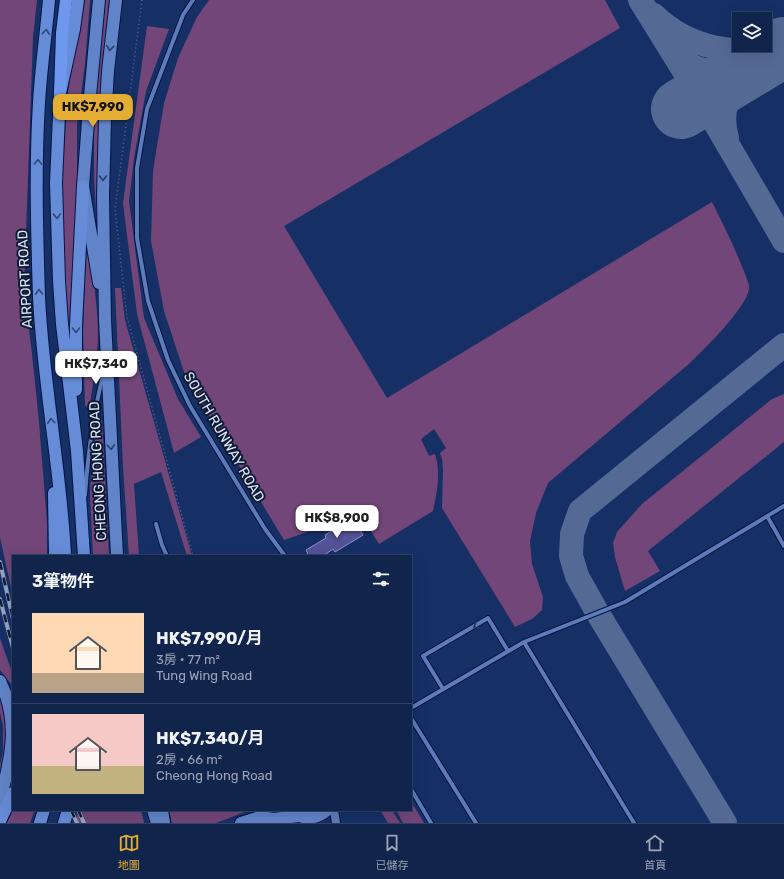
<!DOCTYPE html>
<html lang="zh-TW">
<meta charset="utf-8">
<style>
:root{--surface:#10244c;--page:#1e3056;--text:#f1f3f6;--muted:#9ca4b5;--line:#304164;--accent:#e4ae35}
body{margin:0;font-family:Rubik,"Noto Sans TC",sans-serif;background:var(--page);color:var(--text);height:100vh;display:flex;flex-direction:column;font-size:15px;white-space:nowrap}
*{box-sizing:border-box;margin:0}
p{font-size:13px;color:var(--muted)}
.icon{flex:none;width:22px;height:22px;fill:none;stroke:currentColor;stroke-width:2;stroke-linecap:round;stroke-linejoin:round}
.map{position:relative;flex:1;overflow:hidden}
.sheet{position:absolute;left:12px;top:555px;width:400px;height:256px;display:flex;flex-direction:column;background:var(--surface);border-radius:0px;box-shadow:0 4px 16px #0002,0 0 0 1px var(--line)}
.sheet>*{flex:none}
.buttons{position:absolute;left:732px;top:12px;display:grid;gap:8px}
.buttons a{display:grid;place-items:center;width:40px;height:40px;border-radius:0px;background:var(--surface);box-shadow:0 4px 16px #0002,0 0 0 1px var(--line);font-size:20px}
.price{position:absolute;translate:-50% -34px;padding:0 9px;border-radius:8px;background:#fff;color:#222;font-size:13px;line-height:26px;filter:drop-shadow(0 1px 2px #0008)}
.price::after{content:'';position:absolute;left:50%;top:24px;width:12px;height:9px;margin-left:-6px;background:inherit;clip-path:polygon(0 0,100% 0,50% 100%)}
.price.active{background:var(--accent);color:#111}
ul{padding:0;list-style:none}
li{display:flex;align-items:center;gap:12px;height:100px;padding:0 20px}
li+li{border-top:1px solid var(--line)}
li span{display:grid;place-items:center;flex:none;width:112px;height:80px;border-radius:0px;color:#555}
li>.icon{margin-inline-start:auto}
span .icon{width:48px;height:48px;fill:#fffc;stroke-width:1}
li b{font-size:17px}
h2{display:flex;justify-content:space-between;align-items:center;height:48px;padding:0 20px;font-size:17px}
.tabs{display:flex;justify-content:space-around;align-items:center;height:56px;border-top:1px solid var(--line);background:var(--surface);font-size:11px;color:var(--muted)}
.tabs a{display:grid;justify-items:center;gap:2px}
.tabs .active{color:var(--accent)}
.map>svg:first-child{display:block}
</style>
<div class="map">
<svg width="784" height="823" viewBox="0 0 784 823">
<rect width="100%" height="100%" fill="#163066"/>
<!-- green -->
<path fill="#724678" d="M0,0H37L33,37L24,289L32,354L39,422L47,523V556H13V597L0,537Z
M85,0H90L85,64L77,125V243L72,360L67,331L64,292L62,180L68,92L82,6Z
M104,0H109L98,133V242L94,178V94Z
M209,0H605L620,28L284,226L387,398L712,202C723,224 734,246 743,269C745,274 748,281 749,286C751,304 703,350 690,363L548,483L536,513L530,541L532,564L543,597L542,610L532,619L515,627L442,508L443,470L442,459L440,453L446,448L434,429L421,439L429,456L435,454C441,473 437,492 433,511L379,544L360,514L284,540L186,378L164,311L151,241L153,171L164,103L178,58L197,17Z
M147,26L169,29L146,91L134,158L129,201L144,318L178,399L201,437L174,453L137,314L123,203Z
M88,252L90,253C93,280 98,307 98,334C98,358 93,381 90,405L87,407L85,405L83,332L86,254Z
M115,288H121L125,320L192,556H187L161,472L134,484L139,556H129L123,467Z
M784,394V442L648,551L660,571L625,591L615,557L613,543L617,532L642,504L772,399Z
M102,419L109,556H93L90,494L92,459L98,420Z
M0,638L13,675V693L11,684L0,670Z
M0,693L8,721L6,751L0,776V765L3,751V726L0,713Z
M411,801L424,823H403L396,810H411Z
M13,810H35L30,823H7Z
M79,810H141L144,823H75Z
M169,810H250L216,823H172Z
M380,810H392L400,823H388Z"/>
<g fill="none" stroke-linecap="round" stroke-linejoin="round">
<!-- taxiway -->
<path stroke="#546a95" stroke-width="24" d="M640,0L700,97L784,241
M654,15C688,48 739,59 784,43
M675,55C699,75 729,78 756,63
M727,138C714,93 747,73 779,50
M725,823L597,612L577,576L571,556L572,534L580,511L784,345"/>
<!-- runway -->
<path stroke="#546a95" stroke-width="60" d="M681,109L784,47"/>
</g>
<!-- building -->
<path fill="#545298" stroke="#8f90d4" d="M353,518L363,535L335,552L333,549L323,556H309L306,550L326,538L325,535Z"/>
<g fill="none" stroke-linecap="round" stroke-linejoin="round">
<!-- lane casing -->
<g stroke="#021548" stroke-width="6">
<path id="lane" d="M193,0L183,15L147,109L137,168V238L148,301L168,360L190,406L265,529L285,556
M85,495C88,454 93,415 103,375
M767,516L784,546
M156,524L162,545L167,556
M524,642L634,823
M443,689L423,656L488,618L508,651
M411,708L524,642L625,602L784,506
M411,718L476,823
M411,789L431,823"/>
</g>
<!-- street casing -->
<g stroke="#021548" stroke-width="10">
<path id="street" d="M334,810L336,823"/>
</g>
<!-- secondary casing -->
<g stroke="#021548" stroke-width="14">
<path id="secondary" d="M99,0L90,96L83,186L99,283
M116,0L108,71L105,119L103,196L105,320L117,556
M0,681C20,722 11,758 0,801
M153,810L157,823
M162,810L164,823
M292,812C304,820 316,819 327,810
M241,823L260,817L274,819L299,816"/>
</g>
<!-- primary casing -->
<g stroke="#021548" stroke-width="14">
<path id="primary" d="M49,0C46,34 41,68 39,103C35,167 37,232 39,297C43,384 61,469 65,556
M78,0L74,29L60,93L56,183L59,281L62,324L77,451L84,556
M76,390V325L83,186
M54,493L55,556
M0,821L13,793
M40,823L44,810
M64,823L68,810"/>
</g>
<!-- highway casing -->
<g stroke="#021548" stroke-width="14">
<path id="highway" d="M60,93L62,33L66,0"/>
</g>
<!-- path -->
<path stroke="#556a96" stroke-width="1.5" stroke-dasharray="1 3" stroke-linecap="butt" d="M142,0L115,210L127,317L193,556"/>
<!-- lane -->
<use href="#lane" stroke="#5c7bb7" stroke-width="4"/>
<!-- street -->
<use href="#street" stroke="#5c7bb7" stroke-width="8"/>
<!-- secondary -->
<use href="#secondary" stroke="#6184c8" stroke-width="12"/>
<!-- primary -->
<use href="#primary" stroke="#668cd8" stroke-width="12"/>
<!-- highway -->
<use href="#highway" stroke="#6d98ee" stroke-width="12"/>
<!-- rail casing -->
<g stroke="#93a3c4" stroke-width="4">
<path id="rail" d="M0,562L13,619
M0,599L13,648
M71,810L77,823
M78,810L84,823"/>
</g>
<!-- rail -->
<use href="#rail" stroke="#0e1a32" stroke-width="2.5" stroke-dasharray="8" stroke-linecap="butt"/>
</g>
<!-- one-way arrows -->
<defs><path id="oneway-chevron" d="M-2-3.5L2.5 0L-2 3.5" fill="none" stroke-width="1.6" stroke-linecap="round" stroke-linejoin="round"/></defs>
<g stroke="#314874">
<use href="#oneway-chevron" transform="translate(46 32) rotate(-85)"/>
<use href="#oneway-chevron" transform="translate(38 162) rotate(-89)"/>
<use href="#oneway-chevron" transform="translate(57 216) rotate(88)"/>
<use href="#oneway-chevron" transform="translate(39 292) rotate(-92)"/>
<use href="#oneway-chevron" transform="translate(76 330) rotate(90)"/>
<use href="#oneway-chevron" transform="translate(51 421) rotate(-96)"/>
</g>
<g stroke="#2b3f66">
<use href="#oneway-chevron" transform="translate(110 48) rotate(96)"/>
<use href="#oneway-chevron" transform="translate(103 178) rotate(91)"/>
<use href="#oneway-chevron" transform="translate(111 447) rotate(87)"/>
</g>
<use stroke="#25375a" href="#oneway-chevron" transform="translate(476 626) rotate(150)"/>
<g text-anchor="middle" dominant-baseline="central" stroke-width="4" stroke-linejoin="round" paint-order="stroke">
<!-- street labels -->
<g font-size="14" fill="#dae4f9" stroke="#0e1a32">
<text transform="translate(25 279) rotate(-93)">AIRPORT ROAD</text>
<text transform="translate(224 437) rotate(60)">SOUTH RUNWAY ROAD</text>
<text transform="translate(98 471) rotate(-93)">CHEONG HONG ROAD</text>
</g>
</g>
</svg>
<div class="buttons">
<a><svg class="icon" aria-label="layers" viewBox="0 0 24 24"><path d="M12 4l9 5-9 5-9-5zM3 14l9 5 9-5"/></svg></a>
</div>
<b class="price active" style="left:93px;top:128px">HK$7,990</b>
<b class="price" style="left:96px;top:385px">HK$7,340</b>
<b class="price" style="left:337px;top:539px">HK$8,900</b>
<section class="sheet">
<h2>3筆物件<svg class="icon" aria-label="filters" viewBox="0 0 24 24"><path d="M4 7h16M4 17h16"/><circle cx="9" cy="7" r="2"/><circle cx="15" cy="17" r="2"/></svg></h2>
<ul>
<li><span style="background:linear-gradient(#ffd9b3 75%,#b9a48a 0)"><svg class="icon" aria-label="home" viewBox="0 0 24 24"><path d="M3 11l9-7 9 7M6 9v11h12V9"/></svg></span><div><b>HK$7,990/月</b><p>3房 · 77 m²</p><p>Tung Wing Road</p></div></li>
<li><span style="background:linear-gradient(#f6c9c9 65%,#c2b280 0)"><svg class="icon" aria-label="home" viewBox="0 0 24 24"><path d="M3 11l9-7 9 7M6 9v11h12V9"/></svg></span><div><b>HK$7,340/月</b><p>2房 · 66 m²</p><p>Cheong Hong Road</p></div></li>
</ul>
</section>
</div>
<nav class="tabs">
<a class="active"><svg class="icon" aria-label="map" viewBox="0 0 24 24"><path d="M3 6l6-2 6 2 6-2v14l-6 2-6-2-6 2zM9 4v14M15 6v14"/></svg>地圖</a>
<a><svg class="icon" aria-label="saved" viewBox="0 0 24 24"><path d="M7 4h10v16l-5-4-5 4z"/></svg>已儲存</a>
<a><svg class="icon" aria-label="home" viewBox="0 0 24 24"><path d="M3 11l9-7 9 7M6 9v11h12V9"/></svg>首頁</a>
</nav>
